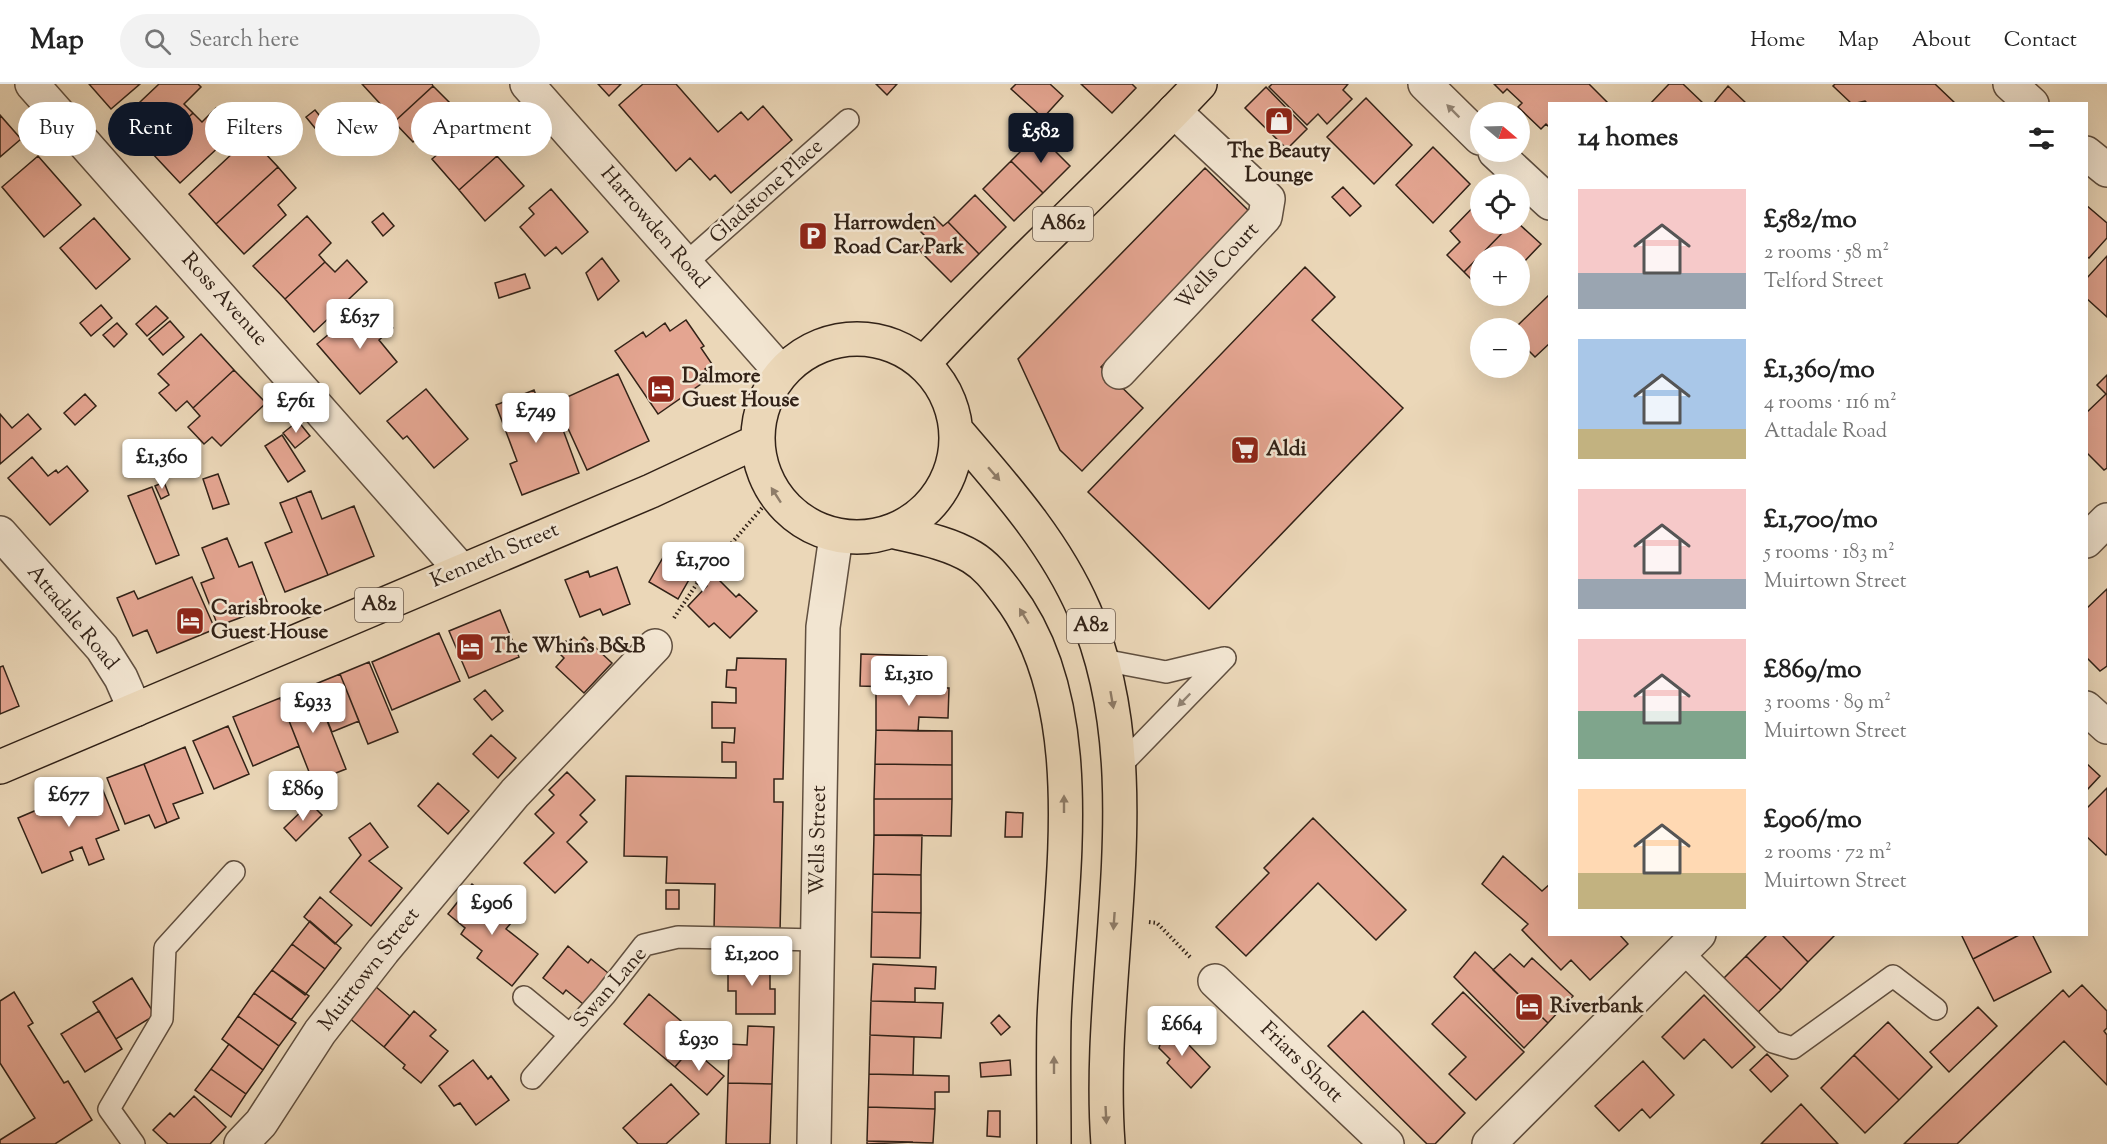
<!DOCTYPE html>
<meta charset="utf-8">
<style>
:root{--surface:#fff;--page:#f2f2f2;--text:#222;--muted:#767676;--line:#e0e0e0;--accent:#111827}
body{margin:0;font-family:"Sorts Mill Goudy",serif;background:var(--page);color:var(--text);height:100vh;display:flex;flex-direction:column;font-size:22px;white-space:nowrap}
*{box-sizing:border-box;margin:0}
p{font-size:20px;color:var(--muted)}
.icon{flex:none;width:33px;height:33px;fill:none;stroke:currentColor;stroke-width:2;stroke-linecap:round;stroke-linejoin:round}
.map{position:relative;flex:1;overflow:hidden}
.drawer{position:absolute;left:1548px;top:18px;width:540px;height:834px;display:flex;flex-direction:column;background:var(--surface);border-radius:0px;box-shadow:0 6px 24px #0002}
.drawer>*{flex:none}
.guide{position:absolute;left:18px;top:18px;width:570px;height:54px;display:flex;gap:12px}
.needle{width:39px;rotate:109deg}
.buttons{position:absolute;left:1470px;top:18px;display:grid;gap:12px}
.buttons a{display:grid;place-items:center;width:60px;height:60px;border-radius:50%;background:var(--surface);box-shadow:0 6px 24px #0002;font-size:30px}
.price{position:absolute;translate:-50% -51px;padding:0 14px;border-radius:6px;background:#fff;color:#222;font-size:20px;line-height:39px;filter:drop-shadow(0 2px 3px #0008)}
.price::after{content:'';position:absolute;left:50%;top:36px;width:18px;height:14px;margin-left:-9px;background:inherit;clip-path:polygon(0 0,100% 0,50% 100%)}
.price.active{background:var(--accent);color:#fff}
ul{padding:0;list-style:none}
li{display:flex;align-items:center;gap:18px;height:150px;padding:0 30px}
li span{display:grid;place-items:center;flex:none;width:168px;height:120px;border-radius:0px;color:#555}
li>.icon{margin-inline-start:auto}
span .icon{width:72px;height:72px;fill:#fffc;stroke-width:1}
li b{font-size:26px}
h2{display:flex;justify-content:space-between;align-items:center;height:72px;padding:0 30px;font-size:26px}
.tag{padding:0 21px;border-radius:27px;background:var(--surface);box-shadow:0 6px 24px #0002;font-size:21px;line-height:54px}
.tag.active{background:var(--accent);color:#fff}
header{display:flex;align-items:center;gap:36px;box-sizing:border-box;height:84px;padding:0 30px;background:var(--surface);border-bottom:2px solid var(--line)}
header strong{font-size:28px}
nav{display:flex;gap:33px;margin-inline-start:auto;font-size:21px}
.search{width:420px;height:54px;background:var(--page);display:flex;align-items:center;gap:15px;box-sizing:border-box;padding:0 21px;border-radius:33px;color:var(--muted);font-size:22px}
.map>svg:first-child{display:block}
</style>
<header>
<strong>Map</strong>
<div class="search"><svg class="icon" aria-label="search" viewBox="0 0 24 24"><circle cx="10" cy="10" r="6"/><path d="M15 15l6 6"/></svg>Search here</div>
<nav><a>Home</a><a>Map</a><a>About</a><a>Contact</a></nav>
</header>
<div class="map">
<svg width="2107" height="1060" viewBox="0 0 2107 1060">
<rect width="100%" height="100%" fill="#ebd7b8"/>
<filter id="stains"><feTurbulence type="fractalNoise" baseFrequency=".00333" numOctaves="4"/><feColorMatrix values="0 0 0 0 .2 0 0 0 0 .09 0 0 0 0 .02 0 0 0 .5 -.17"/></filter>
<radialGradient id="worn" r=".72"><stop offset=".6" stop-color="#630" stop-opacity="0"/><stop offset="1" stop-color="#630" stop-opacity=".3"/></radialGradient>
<!-- building -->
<path fill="#e4a591" stroke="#322217" stroke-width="1.5" d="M89,0H140L111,25Z
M159,0H198L201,3L184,20L193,29L151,68L121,36Z
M362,0H432L433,2L368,62L356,49L384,24Z
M598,0H621L609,12Z
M643,0H676L718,48L741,28L748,36L763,22L792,56L731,109L715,91L710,96L690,74L676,87L619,21Z
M876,0H897L887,11Z
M1016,0H1050L1063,12L1043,34L1011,5Z
M1081,0H1132L1136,4L1112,29Z
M1272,0H1348L1343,6L1352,15L1327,40L1318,30L1307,41L1269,3Z
M1494,0H1589L1609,20H1550V44L1546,40L1541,45L1518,23L1522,19L1507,5L1503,9Z
M1669,0H1683L1704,20H1650Z
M1835,0H1935L1956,20H1868L1865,17L1852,20L1833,2Z
M433,2L453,22L413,58L394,38Z
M1728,2L1747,20H1713Z
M1266,3L1307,45L1287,65L1245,24Z
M1366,14L1412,61L1374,100L1327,53Z
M216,24L237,46L180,99L151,68L193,29L202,38Z
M315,26L328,42L319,49L306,33Z
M0,31L21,55L0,73Z
M471,42L497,72L459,106L432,75Z
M1038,50L1070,82L1043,109L1011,77Z
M250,53L278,83L216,140L189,110Z
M1433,63L1470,100L1433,139L1396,101Z
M38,72L81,121L44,153L2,103Z
M497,72L524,102L485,137L459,106Z
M1011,77L1043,109L1014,137L983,105Z
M278,83L296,104L278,121L286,131L244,170L216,140Z
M1205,84L1251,129L1101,283L1143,324L1082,387L1060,366L1018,275Z
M1343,103L1361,122L1350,132L1332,113Z
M551,105L588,148L562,170L556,163L545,172L520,143L534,130L529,124Z
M975,111L1006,143L979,170L948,138Z
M1480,116V140H1511L1464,188L1447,171L1460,158L1450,147Z
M2086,121L2107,139V154L2089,174L2086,172Z
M383,129L394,142L383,152L372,138Z
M307,132L331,159L319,171L325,178L285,215L253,182Z
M934,133L943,142L948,138L979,170L951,198L919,166L929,156L920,147Z
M94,134L130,175L96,205L60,164Z
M1511,140H1519L1541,160L1520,182V172H1480V204L1464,188Z
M2107,172V233L2086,214V195Z
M602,174L619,197L598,216L586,189Z
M347,176L367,198L314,248L285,215L325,178L335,188Z
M1305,183L1335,213L1312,236L1403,324L1209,525L1088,408Z
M525,190L530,204L499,214L495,199Z
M1550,210V259L1535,273L1520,258V244H1515Z
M101,221L112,234L91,252L80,239Z
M156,222L168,234L147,252L136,240Z
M378,226L393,244L379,256L397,278L360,310L317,260L354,229L362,239Z
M686,236L704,262L701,264L712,280L705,285L711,293L658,330L615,267L643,248L646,253L665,239L670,247Z
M170,237L184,253L163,271L149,255Z
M117,239L127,250L114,263L103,251Z
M201,250L234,286L193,324L187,317L176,327L159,309L169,301L158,290Z
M234,286L266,319L221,362L212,353L204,360L188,343L200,332L193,324Z
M618,290L649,357L587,386L556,318Z
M2107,291V384L2104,386L2086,368V329L2106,310L2097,301Z
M426,305L468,355L434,384L407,352L403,355L387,337Z
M534,306L547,340L559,335L579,389L522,411L510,380L517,377L496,321Z
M85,310L96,322L75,341L64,329Z
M0,330L12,344L28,330L41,345L0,380Z
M298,337L310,352L295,364L283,349Z
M282,351L305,387L288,398L265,362Z
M32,373L48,392L56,386L58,389L67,382L88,407L50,441L8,394Z
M218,390L229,420L213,425L203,395Z
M164,398L169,411L161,415L155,402Z
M152,403L179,471L156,480L128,412Z
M311,407L322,435L354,422L374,472L328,491L296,413Z
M296,413L328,491L285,508L265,459L292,448L280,419Z
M227,454L239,483L252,478L269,523L218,542L201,499L214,494L202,464Z
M669,463L698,480L695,485L717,494L736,513L739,510L757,527L730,554L714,539L709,543L688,522L707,502L690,494L678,515L649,498Z
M617,483L630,520L603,531L600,525L580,533L565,496L588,487L590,493Z
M192,493L215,545L157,569L147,546L133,552L117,514L134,507L138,515Z
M2107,505V582L2100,587L2086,573V525Z
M500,526L519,573L469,594L449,547Z
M439,549L460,597L392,626L372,578Z
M584,553L612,579L584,609L556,583L564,574L557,567L566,557L574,564Z
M861,570L927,572L926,604L860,602Z
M737,574L786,575L783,695H774V718H783L780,848L714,846L715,800L666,799L667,773L624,772L626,692L736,694V678H722V658L734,659L735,644H712V618L736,619V604L726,603L727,586H736Z
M369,578L398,648L368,660L340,590Z
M3,582L19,622L0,630V583Z
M340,590L359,637L332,648L313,601Z
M313,601L346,685L313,698L280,614Z
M876,603L949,604L948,634L919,633L918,647L876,646Z
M485,606L503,627L492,636L474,615Z
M280,614L299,662L253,682L233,633Z
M228,642L249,690L214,705L193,657Z
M876,646L952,647V681L875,680Z
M491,651L516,674L498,694L473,670Z
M185,663L203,709L173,720L179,734L167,739L144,680Z
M2086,679L2100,692L2086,707Z
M144,680L167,739L155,744L149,731L125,740L107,694Z
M875,680L952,681V715H874Z
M567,688L595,716L580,731L587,738L567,758L587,778L555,809L524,779L554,749L535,730L554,711L549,706Z
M100,699L119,746L96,755L104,775L89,781L82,763L70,768L73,776L42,789L18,734Z
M438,699L469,727L448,750L418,722Z
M2107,704V770L2106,771L2086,752V725Z
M874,715H952L951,752L874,751Z
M310,719L322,731L296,757L284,744Z
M1006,728L1023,729L1022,753H1005Z
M1313,734L1406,826L1376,856L1318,799L1246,872L1216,843L1269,789L1264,784Z
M370,739L388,763L369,777L402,804L371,842L330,808L361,771L349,754Z
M874,751H922L921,791L873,790Z
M1503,772L1542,807L1550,800V850H1619L1628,860L1590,896L1571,876L1561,886L1522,846L1528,840L1482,800Z
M873,790L921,791V829L872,828Z
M472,800L492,816L488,821L511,839L506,845L538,870L512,902L477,874L482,867L461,850L465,844L448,830Z
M666,806H679V825H666Z
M320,813L352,841L335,860L304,833Z
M872,828L921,829L920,874L871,873Z
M310,837L341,864L325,885L292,860Z
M1768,850H1781L1808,878L1781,906L1746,872Z
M1781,850H1836L1808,878Z
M1961,850H2021L1973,875Z
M2021,850H2032L2051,888L1994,917L1973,875Z
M292,860L325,885L305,911L272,886Z
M568,862L588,879L591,875L613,893L588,924L566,906L563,910L543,894Z
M1475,868L1548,939L1524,964L1454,893Z
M1510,870L1524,883L1532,874L1573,912L1548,939L1493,886Z
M1746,872L1781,906L1752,934L1718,900Z
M728,876H770V905H775V930H736V907H728Z
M873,880L936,883L935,905L915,904V918L871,917Z
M272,886L309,912L291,936L254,909Z
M132,894L155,931L116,955L93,918Z
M2082,901L2107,927V944L2104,947L2107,951V1001L2064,957L1957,1060H1904L2063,906L2069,913Z
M375,902L410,932L384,963L348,933Z
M14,908L33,939L28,942L64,999L68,997L92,1036L55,1060H0V1056L35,1034L0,979V917Z
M1463,908L1524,968L1476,1016L1449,990L1466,973L1432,940Z
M254,909L296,939L279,962L238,932Z
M649,910L700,953L675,983L624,940Z
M1704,911L1755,963L1732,984L1704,955L1684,975L1662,953Z
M871,917L943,919L941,954L870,951Z
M1978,923L1997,942L1949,988L1930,968Z
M99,927L122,965L85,988L61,950Z
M414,927L436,946L430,952L448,967L421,999L403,984L405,981L384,963Z
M1363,927L1465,1029L1435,1060H1427L1328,962Z
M999,931L1010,943L1001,951L991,939Z
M238,932L279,962L263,986L222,955Z
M1167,938L1210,983L1191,1004L1167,979L1170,975L1159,964Z
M1888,938L1932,983L1899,1016L1854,971Z
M748,942L774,943L772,1000L728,999L729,960L747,961Z
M870,951L914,953L913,991L869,990Z
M229,960L263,986L246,1010L211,985Z
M691,964L724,992L707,1011L675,983Z
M1767,970L1788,992L1771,1008L1750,986Z
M1854,971L1899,1016L1865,1049L1821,1004Z
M473,976L488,995L491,992L509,1016L476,1041L460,1019L454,1022L439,1002Z
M1010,976L1011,991L981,993L980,979Z
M1643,977L1674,1011L1650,1034L1642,1025L1619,1047L1595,1022Z
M211,985L246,1010L231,1033L195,1006Z
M869,990L949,992V1008H935V1025L868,1023Z
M728,999L772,1000L770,1060H726Z
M671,1000L699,1030L666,1060H638L623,1044Z
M194,1012L226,1043L210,1060H168L153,1046L170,1029L174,1033Z
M1801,1020L1838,1060H1761Z
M868,1023L935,1025L933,1059L867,1057Z
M988,1027H1000V1053L987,1052Z
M867,1057L913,1058L867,1060Z"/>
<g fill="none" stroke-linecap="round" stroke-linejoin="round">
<!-- service casing -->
<g stroke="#604f3f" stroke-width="24">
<path id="service" d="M686,179L848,36
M1103,576L1166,588L1224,574
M1119,683L1225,574
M1682,868L1773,958L1793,964L1893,892L1936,925
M524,913L570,951
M532,994L605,911L644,861L678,853L817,856
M134,1060L109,1025L162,935L165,864L234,788"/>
</g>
<!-- minor casing -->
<g stroke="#604f3f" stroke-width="36">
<path id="minor" d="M32,0L461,486
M527,0L781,288
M1425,0L1480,54
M2010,0L2032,20
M1495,68L1550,119
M2086,69L2107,86
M1119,288L1265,133L1268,115L1174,27
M0,449L102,564L121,594L135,626
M2086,457L2107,436
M2086,624L2107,643
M1215,897L1387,1060
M241,1060L261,1039L320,948L383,867L515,709L655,562
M814,1060L823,543L836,452
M1489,1060L1699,850"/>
</g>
<!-- primary casing -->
<g stroke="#322217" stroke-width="36">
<path id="primary" d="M925,278C1013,182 1111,95 1200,0"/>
</g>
<!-- trunk casing -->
<g stroke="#322217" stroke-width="36">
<path id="trunk" d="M758 354a99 99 0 1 1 198 0a99 99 0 1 1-198 0Z
M956,346C1004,402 1054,457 1084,526C1156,689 1095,887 1108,1060
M895,448C921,454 949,459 972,473C987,482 997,496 1007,509C1095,623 1059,803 1054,937C1053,978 1054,1019 1054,1060
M0,683L651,407L758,357"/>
</g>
<!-- path -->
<path stroke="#322217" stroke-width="4" stroke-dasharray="1.5 3" stroke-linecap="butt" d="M705,490L774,410
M674,534L698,498
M1149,838L1157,839L1190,873"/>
<!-- service -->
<use href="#service" stroke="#f2e5d1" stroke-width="21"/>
<!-- minor -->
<use href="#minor" stroke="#f2e5d1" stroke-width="33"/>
<!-- primary -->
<use href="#primary" stroke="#ebd7b8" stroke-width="33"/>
<!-- trunk -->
<use href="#trunk" stroke="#ebd7b8" stroke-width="33"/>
</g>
<!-- one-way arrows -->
<defs><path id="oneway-solid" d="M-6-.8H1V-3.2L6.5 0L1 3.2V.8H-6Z" transform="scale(1.5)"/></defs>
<g fill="#928474">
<use href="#oneway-solid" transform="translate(1453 27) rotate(-135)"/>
<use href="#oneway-solid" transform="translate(1184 616) rotate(134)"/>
</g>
<g fill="#8e7c68">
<use href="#oneway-solid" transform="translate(994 390) rotate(49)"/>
<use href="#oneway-solid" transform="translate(776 411) rotate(-123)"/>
<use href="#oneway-solid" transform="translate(1024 532) rotate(-121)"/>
<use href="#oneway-solid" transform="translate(1112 616) rotate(80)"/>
<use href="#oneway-solid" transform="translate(1064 720) rotate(-90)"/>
<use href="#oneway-solid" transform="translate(1114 837) rotate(94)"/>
<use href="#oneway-solid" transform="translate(1054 981) rotate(-90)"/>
<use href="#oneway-solid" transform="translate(1106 1031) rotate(87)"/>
</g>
<!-- icons -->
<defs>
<g id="shop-square" transform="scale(1.5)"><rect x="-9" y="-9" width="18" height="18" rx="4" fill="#8f2418" stroke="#f2e5d1"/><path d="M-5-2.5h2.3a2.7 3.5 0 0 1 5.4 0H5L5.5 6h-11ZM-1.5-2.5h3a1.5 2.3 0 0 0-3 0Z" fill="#fff"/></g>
<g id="parking-square" transform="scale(1.5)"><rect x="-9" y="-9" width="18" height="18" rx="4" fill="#8f2418" stroke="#f2e5d1"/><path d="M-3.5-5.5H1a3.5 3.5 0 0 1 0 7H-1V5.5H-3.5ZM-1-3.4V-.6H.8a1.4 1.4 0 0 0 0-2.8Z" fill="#fff"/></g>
<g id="hotel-square" transform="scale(1.5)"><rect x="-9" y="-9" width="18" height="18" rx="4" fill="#8f2418" stroke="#f2e5d1"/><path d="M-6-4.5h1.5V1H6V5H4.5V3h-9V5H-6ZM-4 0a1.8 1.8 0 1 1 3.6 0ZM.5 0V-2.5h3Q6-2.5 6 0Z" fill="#fff"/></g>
<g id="supermarket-square" transform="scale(1.5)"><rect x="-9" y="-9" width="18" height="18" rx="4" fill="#8f2418" stroke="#f2e5d1"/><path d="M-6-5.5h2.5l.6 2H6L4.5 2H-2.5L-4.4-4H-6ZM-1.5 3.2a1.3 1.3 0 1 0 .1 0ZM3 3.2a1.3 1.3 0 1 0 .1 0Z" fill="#fff"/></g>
</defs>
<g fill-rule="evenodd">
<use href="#shop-square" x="1279" y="37"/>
<use href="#parking-square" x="813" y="152"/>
<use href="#hotel-square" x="661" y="305"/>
<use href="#supermarket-square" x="1245" y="366"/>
<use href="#hotel-square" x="190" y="537"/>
<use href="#hotel-square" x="470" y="563"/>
<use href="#hotel-square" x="1529" y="923"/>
</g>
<g text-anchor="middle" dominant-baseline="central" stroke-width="5" stroke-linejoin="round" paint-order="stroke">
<!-- shield labels -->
<g fill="#f2e5d1" stroke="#6c5c4f" stroke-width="1.5">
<rect x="1033" y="123" width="60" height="34" rx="4.5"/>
<rect x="355" y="504" width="48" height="34" rx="4.5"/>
<rect x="1067" y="525" width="48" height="34" rx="4.5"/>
</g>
<g font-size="20" font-weight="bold" fill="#322217">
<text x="1063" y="140">A862</text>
<text x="379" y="521">A82</text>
<text x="1091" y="542">A82</text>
</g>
<!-- poi labels -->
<g font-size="21" font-weight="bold" fill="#322217" stroke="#f2e5d1" text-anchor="start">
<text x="1279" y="68" text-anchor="middle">The Beauty<tspan x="1279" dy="24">Lounge</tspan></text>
<text x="834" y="140">Harrowden<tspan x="834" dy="24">Road Car Park</tspan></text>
<text x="682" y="293">Dalmore<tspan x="682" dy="24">Guest House</tspan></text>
<text x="1266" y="366">Aldi</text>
<text x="211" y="525">Carisbrooke<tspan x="211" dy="24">Guest House</tspan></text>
<text x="491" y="563">The Whins B&amp;B</text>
<text x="1550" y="923">Riverbank</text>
</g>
<!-- street labels -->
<g font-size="21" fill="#322217" stroke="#f2e5d1">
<text transform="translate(767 108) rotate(-42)">Gladstone Place</text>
<text transform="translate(654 144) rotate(49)">Harrowden Road</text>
<text transform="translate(1218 183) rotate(-47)">Wells Court</text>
<text transform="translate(224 216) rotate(48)">Ross Avenue</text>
<text transform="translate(495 472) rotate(-23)">Kenneth Street</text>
<text transform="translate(72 534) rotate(50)">Attadale Road</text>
<text transform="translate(819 756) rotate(-89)">Wells Street</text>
<text transform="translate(370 886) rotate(-52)">Muirtown Street</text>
<text transform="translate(611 904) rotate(-49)">Swan Lane</text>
<text transform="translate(1301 979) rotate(44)">Friars Shott</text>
</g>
</g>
<rect width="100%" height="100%" filter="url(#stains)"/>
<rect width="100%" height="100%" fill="url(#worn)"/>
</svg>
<div class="buttons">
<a><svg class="needle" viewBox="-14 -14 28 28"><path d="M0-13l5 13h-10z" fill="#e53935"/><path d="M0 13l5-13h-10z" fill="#767676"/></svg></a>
<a><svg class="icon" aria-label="locate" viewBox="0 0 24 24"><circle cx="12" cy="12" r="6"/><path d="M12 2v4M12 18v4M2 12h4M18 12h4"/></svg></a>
<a>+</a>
<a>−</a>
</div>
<b class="price active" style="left:1041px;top:80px">£582</b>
<b class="price" style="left:360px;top:266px">£637</b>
<b class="price" style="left:296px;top:350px">£761</b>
<b class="price" style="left:536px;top:360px">£749</b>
<b class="price" style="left:162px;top:406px">£1,360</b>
<b class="price" style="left:703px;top:509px">£1,700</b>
<b class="price" style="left:909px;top:623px">£1,310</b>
<b class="price" style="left:313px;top:650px">£933</b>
<b class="price" style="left:303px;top:738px">£869</b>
<b class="price" style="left:69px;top:744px">£677</b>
<b class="price" style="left:492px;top:852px">£906</b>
<b class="price" style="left:752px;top:903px">£1,200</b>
<b class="price" style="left:1182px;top:973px">£664</b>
<b class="price" style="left:699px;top:988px">£930</b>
<div class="guide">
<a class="tag">Buy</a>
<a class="tag active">Rent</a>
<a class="tag">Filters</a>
<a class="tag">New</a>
<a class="tag">Apartment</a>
</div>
<section class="drawer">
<h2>14 homes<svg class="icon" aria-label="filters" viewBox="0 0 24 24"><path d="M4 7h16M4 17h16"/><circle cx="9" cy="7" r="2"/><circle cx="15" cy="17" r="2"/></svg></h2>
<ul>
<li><span style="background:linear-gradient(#f6c9c9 70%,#9aa5b1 0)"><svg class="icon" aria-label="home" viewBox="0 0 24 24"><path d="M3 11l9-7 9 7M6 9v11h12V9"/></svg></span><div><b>£582/mo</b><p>2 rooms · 58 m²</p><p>Telford Street</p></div></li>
<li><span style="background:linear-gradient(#a9c7e8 75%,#c2b280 0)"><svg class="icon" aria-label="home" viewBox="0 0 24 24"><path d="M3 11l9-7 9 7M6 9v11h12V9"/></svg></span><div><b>£1,360/mo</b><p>4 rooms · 116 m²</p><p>Attadale Road</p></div></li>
<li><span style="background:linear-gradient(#f6c9c9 75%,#9aa5b1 0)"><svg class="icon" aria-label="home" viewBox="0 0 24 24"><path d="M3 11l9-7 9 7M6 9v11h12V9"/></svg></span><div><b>£1,700/mo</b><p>5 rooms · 183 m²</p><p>Muirtown Street</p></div></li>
<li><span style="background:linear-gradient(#f6c9c9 60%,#7fa58c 0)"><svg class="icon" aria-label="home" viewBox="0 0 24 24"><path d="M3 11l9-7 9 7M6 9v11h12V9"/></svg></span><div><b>£869/mo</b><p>3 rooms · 89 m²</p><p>Muirtown Street</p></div></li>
<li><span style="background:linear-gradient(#ffd9b3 70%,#c2b280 0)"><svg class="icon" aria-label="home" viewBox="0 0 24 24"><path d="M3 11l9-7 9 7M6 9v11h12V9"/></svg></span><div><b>£906/mo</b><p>2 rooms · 72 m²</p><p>Muirtown Street</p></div></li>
</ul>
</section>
</div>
